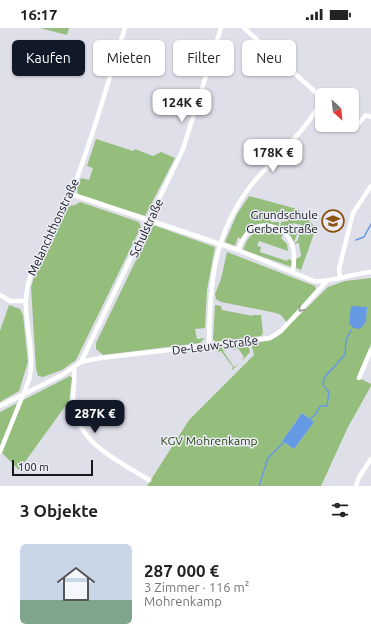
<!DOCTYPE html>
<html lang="de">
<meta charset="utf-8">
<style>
:root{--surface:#fff;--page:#f6f6f6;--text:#222;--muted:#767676;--accent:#111827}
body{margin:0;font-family:Ubuntu,sans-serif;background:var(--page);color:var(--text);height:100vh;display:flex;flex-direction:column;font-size:15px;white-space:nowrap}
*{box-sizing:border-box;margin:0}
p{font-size:13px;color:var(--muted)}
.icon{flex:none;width:22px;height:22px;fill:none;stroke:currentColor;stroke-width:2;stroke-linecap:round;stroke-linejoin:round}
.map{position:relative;height:458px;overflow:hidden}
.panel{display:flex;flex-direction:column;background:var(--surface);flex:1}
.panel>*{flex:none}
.hud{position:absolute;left:12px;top:12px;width:347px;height:36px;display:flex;gap:8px}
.needle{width:26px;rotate:153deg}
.buttons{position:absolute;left:315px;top:60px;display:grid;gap:8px}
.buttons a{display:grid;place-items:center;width:44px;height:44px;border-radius:6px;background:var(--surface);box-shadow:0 1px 3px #0004;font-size:20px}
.scale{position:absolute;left:12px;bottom:10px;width:81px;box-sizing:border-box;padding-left:4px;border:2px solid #18181b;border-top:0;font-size:11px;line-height:14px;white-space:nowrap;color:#18181b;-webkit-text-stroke:3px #ebecf6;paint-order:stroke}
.price{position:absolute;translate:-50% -34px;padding:0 9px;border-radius:8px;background:#fff;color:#222;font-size:13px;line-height:26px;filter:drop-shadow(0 1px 2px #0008)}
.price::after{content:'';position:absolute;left:50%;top:24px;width:12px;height:9px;margin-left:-6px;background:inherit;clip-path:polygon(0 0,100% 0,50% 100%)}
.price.on{background:var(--accent);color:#fff}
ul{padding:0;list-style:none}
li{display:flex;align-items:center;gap:12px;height:100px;padding:0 20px}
li span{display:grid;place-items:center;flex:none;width:112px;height:80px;border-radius:6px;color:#555}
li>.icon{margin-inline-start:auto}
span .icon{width:48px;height:48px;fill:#fffc;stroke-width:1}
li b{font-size:17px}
h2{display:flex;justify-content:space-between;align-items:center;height:48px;padding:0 20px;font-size:17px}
.chip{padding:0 14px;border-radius:6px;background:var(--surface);box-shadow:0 1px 3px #0004;font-size:14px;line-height:36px}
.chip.on{background:var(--accent);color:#fff}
.status{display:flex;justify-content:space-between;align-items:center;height:28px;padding:0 20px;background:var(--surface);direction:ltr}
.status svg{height:11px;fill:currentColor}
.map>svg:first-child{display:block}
</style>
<div class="status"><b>16:17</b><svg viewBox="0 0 49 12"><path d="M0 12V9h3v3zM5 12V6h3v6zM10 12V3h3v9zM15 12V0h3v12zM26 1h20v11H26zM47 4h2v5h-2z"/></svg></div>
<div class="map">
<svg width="371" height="458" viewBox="0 0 371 458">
<rect width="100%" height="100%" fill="#dedfe9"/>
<!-- green -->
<path fill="#95be7d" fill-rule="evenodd" d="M40,0H69L67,7Z
M96,111L133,123L135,121L153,128L161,124L175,130L145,188L78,167L77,161L81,150L89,152L93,140L87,138Z
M249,168L297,181L316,200L301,242L296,240V231L301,228L299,215L294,216L298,212L300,204L308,206L309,199L293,195L291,202L298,204L294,214L280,199L281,194L288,193V185L271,187V194H279V199L264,196L241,211L238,209L235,218L225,214L237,186Z
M80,174L139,194L141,199L76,332L62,342L43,349L38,348L36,341L31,259L35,246L69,178L75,177Z
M153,197L215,219L207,262L205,300L195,301L197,311L205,310L200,315L103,327L96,321V315Z
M262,201H276L283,206L281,210L287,216L288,223L259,213L257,218L261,219L260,224L287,233L288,231L293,233L292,239L243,222C247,210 251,206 262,201Z
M227,224L315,258L316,261L287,295L281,287L276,285L221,274L216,271L215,266L221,251Z
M371,250V316L357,349L371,356V358L348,399L321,458H147L189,392L254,327L251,315L268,313L278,308L328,259L345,253ZM367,279L365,296L349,293ZM302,385L314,394L294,421L282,413Z
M9,277L20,281L23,287L28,334L19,363L0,374V303Z
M215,277L221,278L222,282L253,288V287H261L263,305L261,308L216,314L213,311Z
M245,316L249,320L250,324L242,333L244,329L238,320L234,322L232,320L223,323L234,339L238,337L231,343L233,339L221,323L218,324L216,319Z
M70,348L72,350L69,373L19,442L0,423V384Z"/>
<!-- water -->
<path fill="#6699e4" d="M351,278L367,279L366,294L360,301L353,300L349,295Z
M302,385L314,394L294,421L282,413Z"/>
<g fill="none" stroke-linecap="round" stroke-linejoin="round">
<!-- stream -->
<path stroke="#6699e4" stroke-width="1.5" d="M356,212L364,209L371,196
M309,392L316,386L320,378H327L329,364C317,354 326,347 334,339C338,336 339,331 345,327L346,312L351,302
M259,458L268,430L285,413"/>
<!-- street -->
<path stroke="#fff" stroke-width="4.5" d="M244,0L322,70
M352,97L359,95L366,87L371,89
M71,166L238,222L314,253C328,255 355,245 371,244
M238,222C241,214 244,207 251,202C265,192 287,200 292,216C295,224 294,235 293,243
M340,249L339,241L353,185L371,158
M0,267L10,273H26
M209,317C210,258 212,210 249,160C264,140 284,123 300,104C308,95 315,84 322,74
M80,334L100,330L270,310L281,303L327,253
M74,340C76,353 71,366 74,380C80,417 121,434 149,452
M359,350L371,322
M0,378L62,347L81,334L183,121L221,0
M0,424L29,352C37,319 19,285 29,253C38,222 59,195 71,165C93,112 107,55 125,0
M356,458L359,449L371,431"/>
</g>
<!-- one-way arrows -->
<defs><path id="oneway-chevron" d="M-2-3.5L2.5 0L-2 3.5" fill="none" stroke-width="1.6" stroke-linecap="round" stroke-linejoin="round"/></defs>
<use stroke="#979798" href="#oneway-chevron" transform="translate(301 281) rotate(132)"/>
<!-- icons -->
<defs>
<g id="school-ring" transform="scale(1.15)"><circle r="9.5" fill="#ebecf6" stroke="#8e5210" stroke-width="1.5"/><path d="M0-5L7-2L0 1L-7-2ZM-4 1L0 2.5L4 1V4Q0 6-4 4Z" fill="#8e5210"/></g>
</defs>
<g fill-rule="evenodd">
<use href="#school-ring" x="333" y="193"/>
</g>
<g text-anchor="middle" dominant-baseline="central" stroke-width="3" stroke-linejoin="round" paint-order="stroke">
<!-- poi labels -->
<g font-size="12" fill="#18181b" stroke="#ebecf6" text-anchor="end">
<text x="318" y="186">Grundschule<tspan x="318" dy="14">Gerberstraße</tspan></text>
</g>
<!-- street labels -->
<g font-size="12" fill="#18181b" stroke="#ebecf6">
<text transform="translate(53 199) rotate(-65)">Melanchthonstraße</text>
<text transform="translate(146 200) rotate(-65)">Schulstraße</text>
<text transform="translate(215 317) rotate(-7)">De-Leuw-Straße</text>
</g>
<!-- park labels -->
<g font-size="12" fill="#25450a" stroke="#ebecf6">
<text x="209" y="412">KGV Mohrenkamp</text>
</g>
</g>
</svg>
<div class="buttons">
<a><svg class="needle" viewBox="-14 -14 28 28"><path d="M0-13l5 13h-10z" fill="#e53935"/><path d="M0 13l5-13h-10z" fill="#767676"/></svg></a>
</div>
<div class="scale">100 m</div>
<b class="price" style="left:182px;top:95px">124K €</b>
<b class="price" style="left:273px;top:145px">178K €</b>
<b class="price on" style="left:95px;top:406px">287K €</b>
<div class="hud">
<a class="chip on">Kaufen</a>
<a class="chip">Mieten</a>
<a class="chip">Filter</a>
<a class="chip">Neu</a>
</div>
</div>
<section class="panel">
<h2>3 Objekte<svg class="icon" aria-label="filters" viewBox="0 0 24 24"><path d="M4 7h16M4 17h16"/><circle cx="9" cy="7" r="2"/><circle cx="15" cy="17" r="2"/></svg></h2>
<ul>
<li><span style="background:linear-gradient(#c9d6e8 70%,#7fa58c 0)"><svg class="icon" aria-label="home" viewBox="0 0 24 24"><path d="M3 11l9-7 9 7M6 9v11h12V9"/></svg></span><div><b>287 000 €</b><p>3 Zimmer · 116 m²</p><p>Mohrenkamp</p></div></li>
</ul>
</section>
